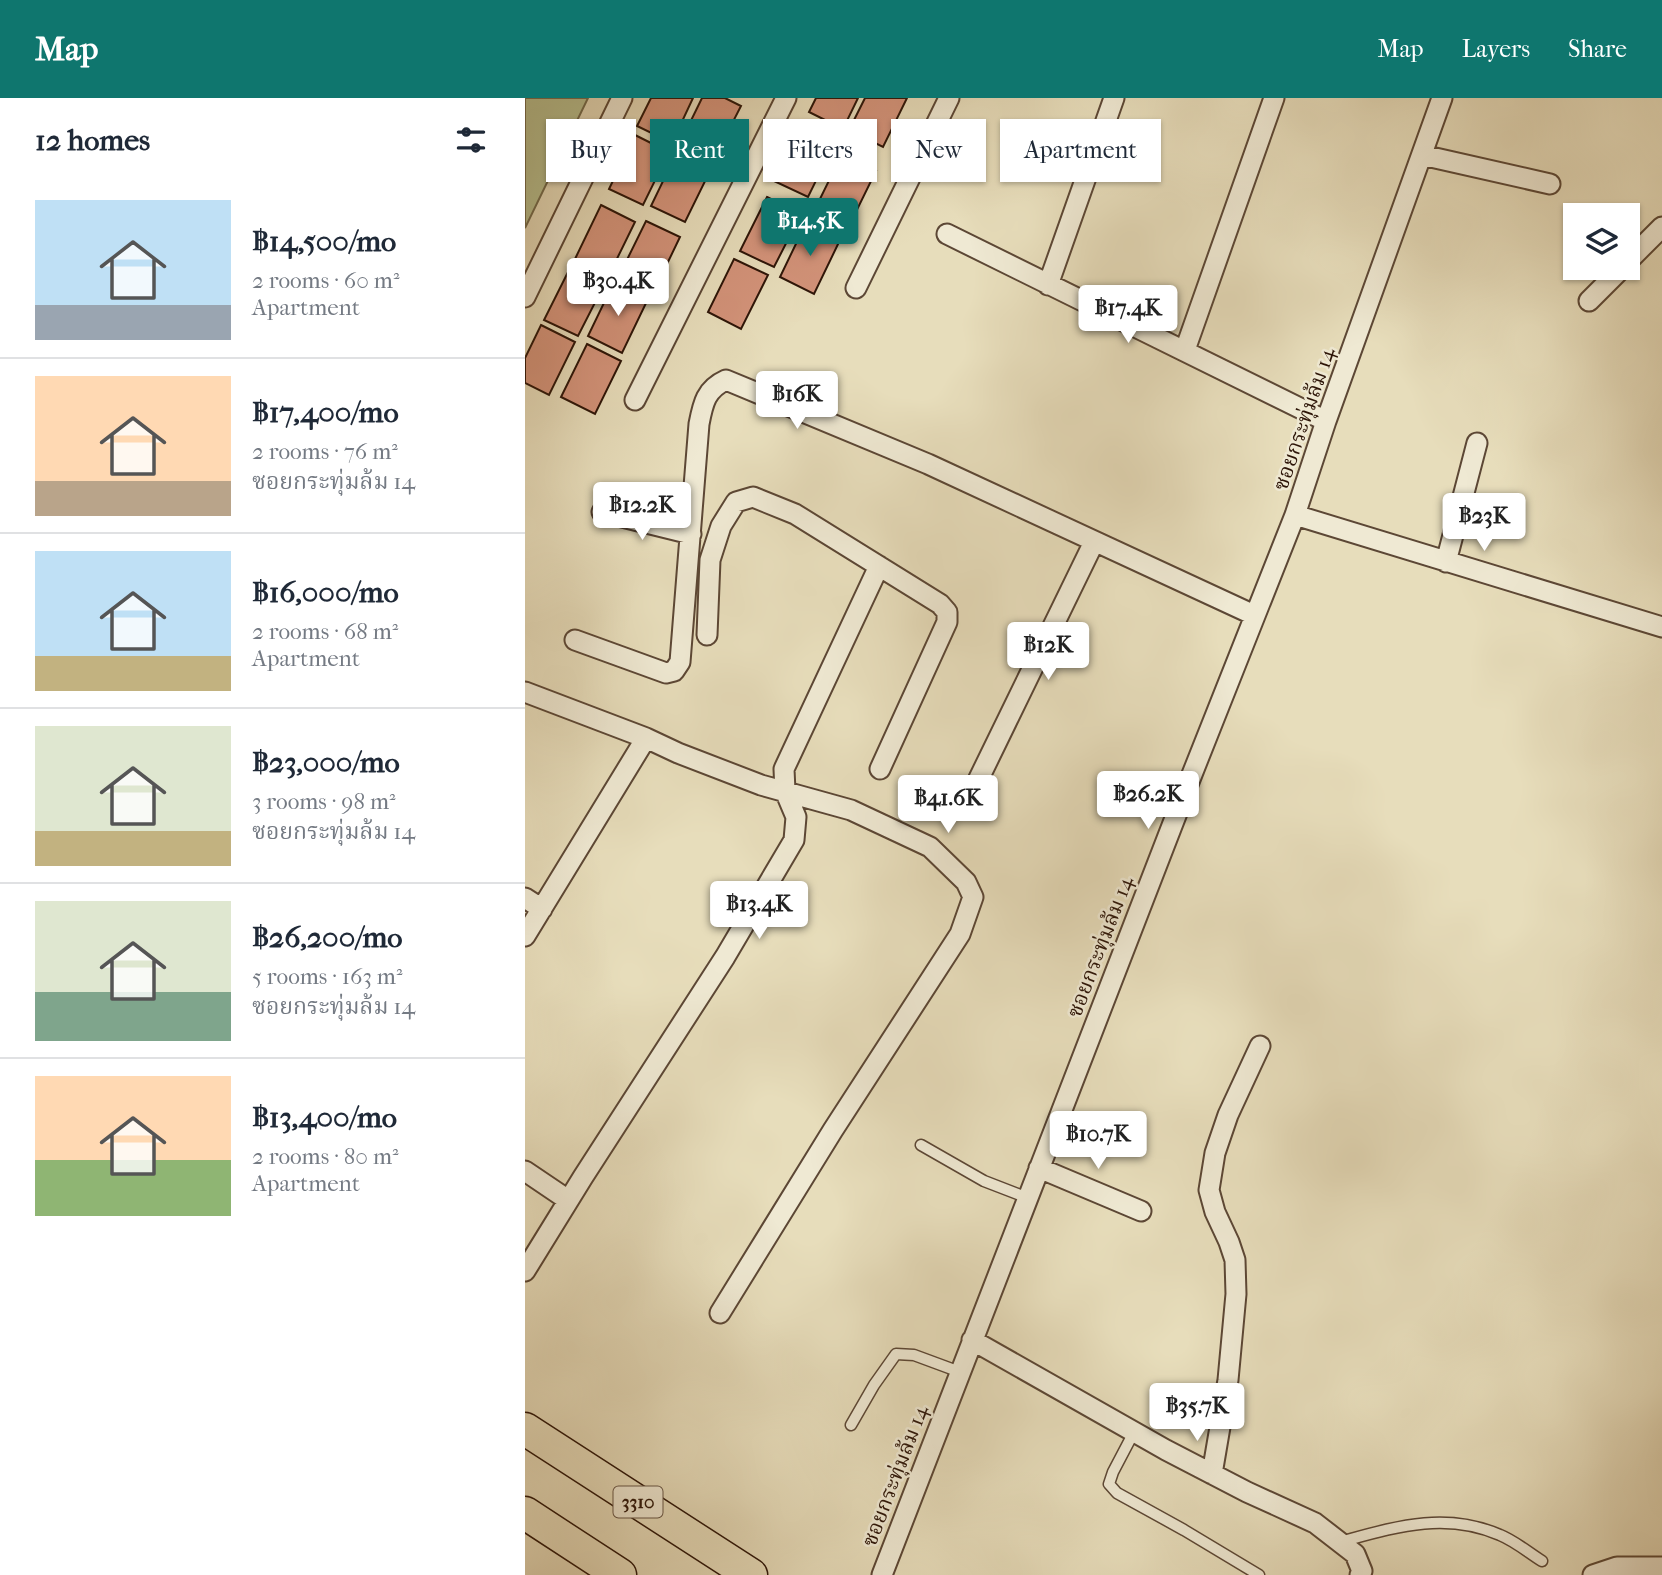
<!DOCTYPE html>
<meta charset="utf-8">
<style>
:root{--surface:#fff;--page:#f2f2f3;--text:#1f2937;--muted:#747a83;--line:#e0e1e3;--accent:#0f766e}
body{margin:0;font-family:"IM FELL French Canon","Noto Serif Thai",serif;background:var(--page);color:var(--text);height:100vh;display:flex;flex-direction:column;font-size:26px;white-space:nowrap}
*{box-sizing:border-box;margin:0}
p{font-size:23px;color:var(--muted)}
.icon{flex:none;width:38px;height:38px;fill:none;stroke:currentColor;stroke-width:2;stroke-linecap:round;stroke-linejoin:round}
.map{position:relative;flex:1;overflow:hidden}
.panel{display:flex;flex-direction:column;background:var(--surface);width:525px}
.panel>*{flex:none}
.guide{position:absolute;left:21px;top:21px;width:665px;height:63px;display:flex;gap:14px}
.tools{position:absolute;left:1038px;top:105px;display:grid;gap:14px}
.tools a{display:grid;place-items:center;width:77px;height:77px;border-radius:0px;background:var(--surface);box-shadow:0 2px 5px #0004;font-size:35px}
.price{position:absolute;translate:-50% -60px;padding:0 16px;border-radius:7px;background:#fff;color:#222;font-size:23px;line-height:46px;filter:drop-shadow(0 2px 4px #0008)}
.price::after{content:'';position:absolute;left:50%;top:42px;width:21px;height:16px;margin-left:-10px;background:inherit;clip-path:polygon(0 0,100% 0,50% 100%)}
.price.selected{background:var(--accent);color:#fff}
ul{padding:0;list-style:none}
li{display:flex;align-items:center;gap:21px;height:175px;padding:0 35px}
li+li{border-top:2px solid var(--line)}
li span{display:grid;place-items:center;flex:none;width:196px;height:140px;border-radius:0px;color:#555}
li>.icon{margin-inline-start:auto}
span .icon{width:84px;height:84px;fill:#fffc;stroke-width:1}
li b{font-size:30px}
h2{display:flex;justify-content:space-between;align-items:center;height:84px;padding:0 35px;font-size:30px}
.pill{padding:0 24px;border-radius:0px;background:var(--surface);box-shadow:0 2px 5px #0004;font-size:24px;line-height:63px}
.pill.selected{background:var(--accent);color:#fff}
header{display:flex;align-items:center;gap:42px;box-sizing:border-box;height:98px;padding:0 35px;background:var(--accent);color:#fff}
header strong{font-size:33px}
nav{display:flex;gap:38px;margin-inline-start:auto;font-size:24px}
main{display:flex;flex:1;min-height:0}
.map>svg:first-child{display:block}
</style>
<header>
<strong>Map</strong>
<nav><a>Map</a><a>Layers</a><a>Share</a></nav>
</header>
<main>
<section class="panel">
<h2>12 homes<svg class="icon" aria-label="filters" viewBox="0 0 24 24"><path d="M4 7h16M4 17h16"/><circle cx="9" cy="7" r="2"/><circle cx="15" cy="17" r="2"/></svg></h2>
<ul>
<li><span style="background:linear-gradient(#bfe0f5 75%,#9aa5b1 0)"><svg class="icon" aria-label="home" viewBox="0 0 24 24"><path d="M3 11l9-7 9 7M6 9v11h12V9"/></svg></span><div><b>฿14,500/mo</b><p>2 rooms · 60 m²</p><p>Apartment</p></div></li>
<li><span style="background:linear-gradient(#ffd9b3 75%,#b9a48a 0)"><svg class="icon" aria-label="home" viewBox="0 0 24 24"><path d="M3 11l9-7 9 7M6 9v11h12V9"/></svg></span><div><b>฿17,400/mo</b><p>2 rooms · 76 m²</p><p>ซอยกระทุ่มล้ม 14</p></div></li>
<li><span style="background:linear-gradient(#bfe0f5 75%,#c2b280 0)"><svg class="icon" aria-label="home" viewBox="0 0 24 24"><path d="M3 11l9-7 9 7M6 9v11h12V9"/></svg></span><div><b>฿16,000/mo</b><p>2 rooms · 68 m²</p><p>Apartment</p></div></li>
<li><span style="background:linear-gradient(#dfe7d0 75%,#c2b280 0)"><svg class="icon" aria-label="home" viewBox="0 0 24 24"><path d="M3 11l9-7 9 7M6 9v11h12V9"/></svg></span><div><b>฿23,000/mo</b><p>3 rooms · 98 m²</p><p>ซอยกระทุ่มล้ม 14</p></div></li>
<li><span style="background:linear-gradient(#dfe7d0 65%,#7fa58c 0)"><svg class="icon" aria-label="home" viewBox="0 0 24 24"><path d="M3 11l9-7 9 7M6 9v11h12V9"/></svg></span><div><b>฿26,200/mo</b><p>5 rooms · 163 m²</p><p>ซอยกระทุ่มล้ม 14</p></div></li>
<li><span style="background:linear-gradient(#ffd9b3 60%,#8fb573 0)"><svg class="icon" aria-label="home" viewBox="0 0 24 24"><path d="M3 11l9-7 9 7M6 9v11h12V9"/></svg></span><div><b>฿13,400/mo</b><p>2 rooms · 80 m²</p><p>Apartment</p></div></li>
</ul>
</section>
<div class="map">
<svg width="1137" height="1477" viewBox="0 0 1137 1477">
<rect width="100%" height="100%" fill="#e7ddbb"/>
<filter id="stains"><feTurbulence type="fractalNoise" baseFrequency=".00286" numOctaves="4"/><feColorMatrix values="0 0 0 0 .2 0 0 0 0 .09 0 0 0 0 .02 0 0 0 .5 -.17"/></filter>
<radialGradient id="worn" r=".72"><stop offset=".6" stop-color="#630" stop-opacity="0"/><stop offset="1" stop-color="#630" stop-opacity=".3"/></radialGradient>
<!-- green -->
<path fill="#b7c090" stroke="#726a4c" stroke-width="2" d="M0,0H63L0,130Z"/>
<!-- building -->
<path fill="#d3937a" stroke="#2d1508" stroke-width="2" d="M126,0H168L147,45L112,28Z
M177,0H200L216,8L189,61L155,45Z
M291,0H333L318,31L284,14Z
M340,0H382L358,49L324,32Z
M275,29L309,46L283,99L249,83Z
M110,37L144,54L118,107L84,91Z
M152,54L186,71L160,124L126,108Z
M317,56L351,73L325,126L291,109Z
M242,99L276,116L249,169L215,153Z
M76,107L110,124L84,177L50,161Z
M121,123L155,139L129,193L95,176Z
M281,125L315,142L289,196L255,179Z
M209,161L243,177L216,231L183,214Z
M46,168L80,185L53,238L19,222Z
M89,184L123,201L97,255L63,238Z
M16,227L50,244L24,297L0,285V260Z
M62,246L96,263L70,316L36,299Z"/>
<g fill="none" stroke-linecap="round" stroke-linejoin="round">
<!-- service casing -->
<g stroke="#5c4735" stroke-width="13">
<path id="service" d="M396,1047L459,1083L503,1100
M326,1327L349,1287L371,1256L389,1257L435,1274
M609,1334L588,1374L584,1386L592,1395L659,1432L734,1477
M815,1444C870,1429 920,1413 975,1437C990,1443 1004,1455 1017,1463"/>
</g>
<!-- minor casing -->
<g stroke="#5c4735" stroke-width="23">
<path id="minor" d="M897,57L1025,86
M422,136L801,323
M1102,164L1137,129
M523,187L589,0
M331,190L424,0
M0,199L97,0
M1064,203L1097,170
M660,252L749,0
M110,302L261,0
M77,414L166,436
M770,417L1137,529
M921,464L952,345
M182,537L185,462L196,428L211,404L228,399L270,416L415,506L422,514V524L355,671
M50,542L141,575L149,573L155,564L174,326C178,305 181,291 201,282L403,366L729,517
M0,594L121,640
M441,707L569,444
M0,800L17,811
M0,838L121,640L153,655L236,687L326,712L405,749L441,784L448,799L435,836L308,1032L195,1215
M514,1070L616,1113
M0,1073L43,1102
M0,1173L58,1079L200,859L269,742L271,719L260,693L259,671L354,468
M447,1242L641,1352L722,1394L790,1425L830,1456L837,1473L835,1477
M687,1376L703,1282L711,1196L710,1162L704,1144L690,1114L684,1092L690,1055L703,1017L735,948
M357,1477L662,689L770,417L801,323L917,0
M1068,1477L1092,1469H1137"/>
</g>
<!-- primary casing -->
<g stroke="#2d1508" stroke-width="35">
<path id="primary" d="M0,1331L226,1477
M0,1415L95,1477"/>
</g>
<!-- service -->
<use href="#service" stroke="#efe9d3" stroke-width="10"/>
<!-- minor -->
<use href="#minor" stroke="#efe9d3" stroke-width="19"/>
<!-- primary -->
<use href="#primary" stroke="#e7ddbb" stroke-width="32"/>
</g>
<g text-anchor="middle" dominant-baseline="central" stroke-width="5" stroke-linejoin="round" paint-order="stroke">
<!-- shield labels -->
<rect fill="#efe9d3" stroke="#675545" stroke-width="2" x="88.5" y="1388.5" width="49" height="31" rx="5"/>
<g font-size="19" font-weight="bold" fill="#2d1508">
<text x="113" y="1404">3310</text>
</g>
<!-- street labels -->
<g font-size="21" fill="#2d1508" stroke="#efe9d3">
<text transform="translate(779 321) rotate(-71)">ซอยกระทุ่มล้ม 14</text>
<text transform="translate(575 849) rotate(-69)">ซอยกระทุ่มล้ม 14</text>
<text transform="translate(370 1378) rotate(-69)">ซอยกระทุ่มล้ม 14</text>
</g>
</g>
<rect width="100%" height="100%" filter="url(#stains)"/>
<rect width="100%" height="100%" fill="url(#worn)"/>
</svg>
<div class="tools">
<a><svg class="icon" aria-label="layers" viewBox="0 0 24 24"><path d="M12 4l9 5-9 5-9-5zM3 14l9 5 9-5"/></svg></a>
</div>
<b class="price selected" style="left:285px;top:160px">฿14.5K</b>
<b class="price" style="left:93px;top:220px">฿30.4K</b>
<b class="price" style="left:603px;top:247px">฿17.4K</b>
<b class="price" style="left:272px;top:333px">฿16K</b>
<b class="price" style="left:117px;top:444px">฿12.2K</b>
<b class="price" style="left:959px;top:455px">฿23K</b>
<b class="price" style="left:523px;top:584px">฿12K</b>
<b class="price" style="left:623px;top:733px">฿26.2K</b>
<b class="price" style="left:423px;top:737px">฿41.6K</b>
<b class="price" style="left:234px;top:843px">฿13.4K</b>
<b class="price" style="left:573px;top:1073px">฿10.7K</b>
<b class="price" style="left:672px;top:1345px">฿35.7K</b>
<div class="guide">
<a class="pill">Buy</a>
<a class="pill selected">Rent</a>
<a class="pill">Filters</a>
<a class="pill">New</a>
<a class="pill">Apartment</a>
</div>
</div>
</main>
